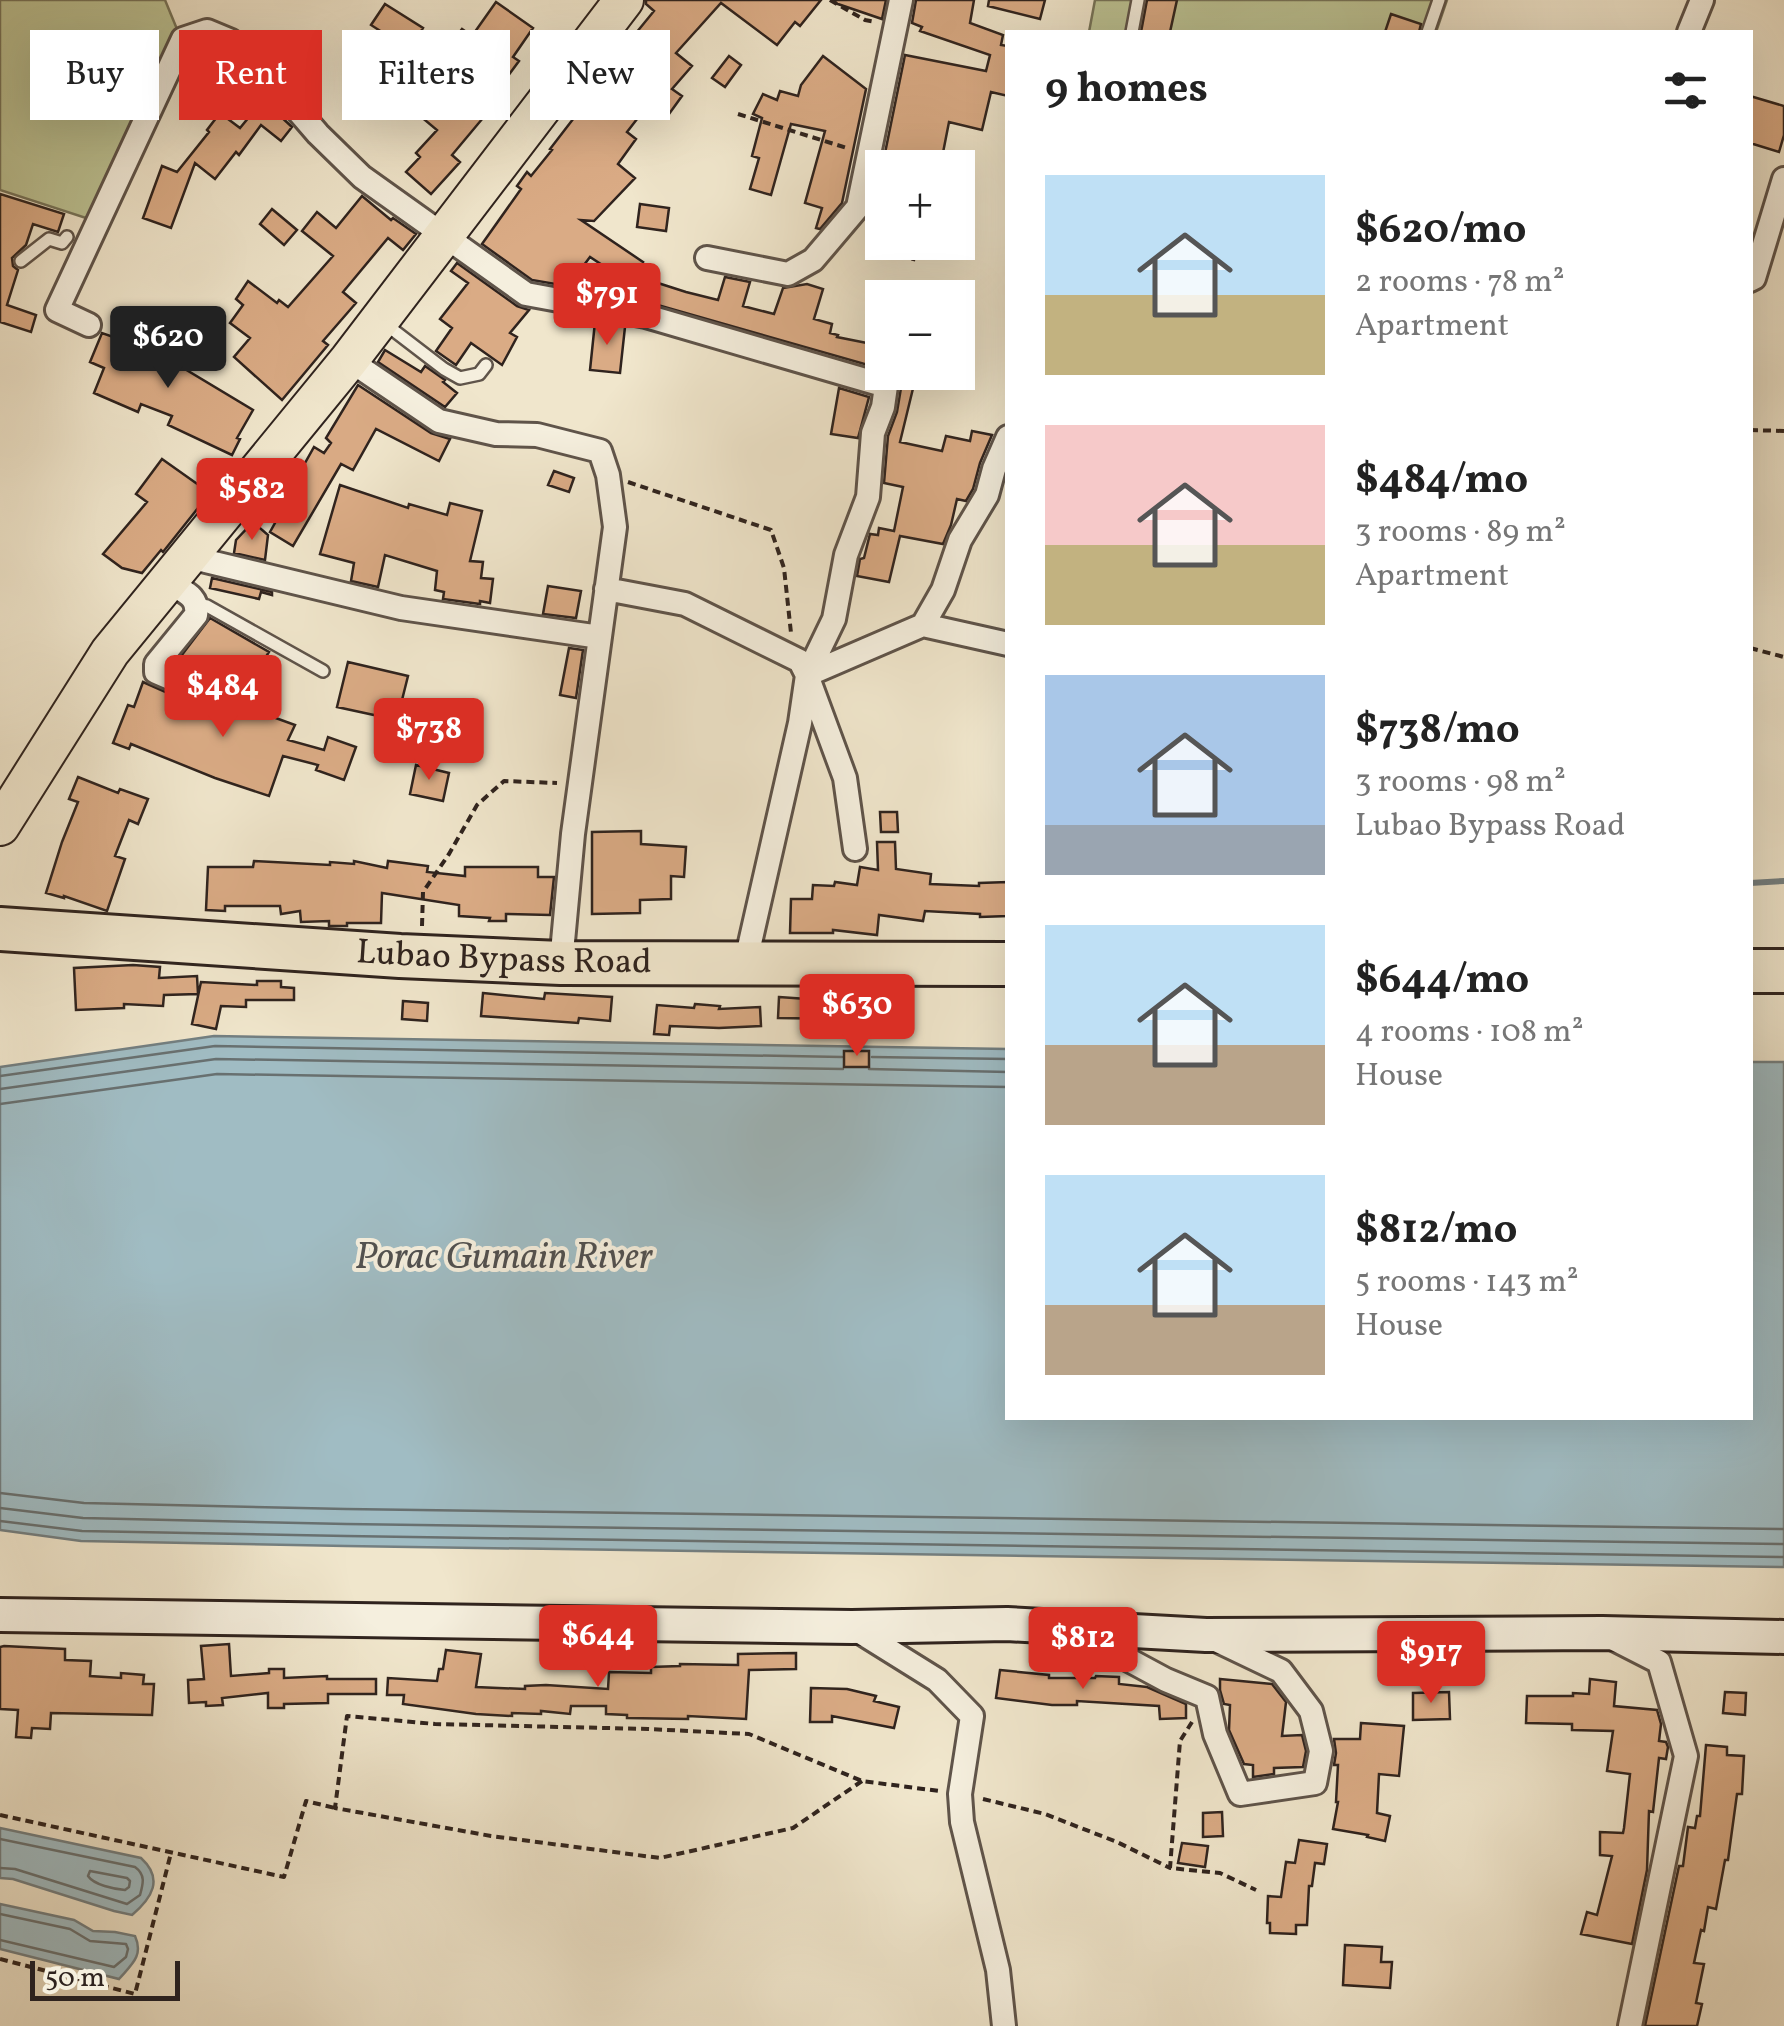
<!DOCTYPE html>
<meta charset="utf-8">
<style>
:root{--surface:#fff;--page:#f2f2f2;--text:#222;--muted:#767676;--accent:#d93025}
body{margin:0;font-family:Vollkorn,serif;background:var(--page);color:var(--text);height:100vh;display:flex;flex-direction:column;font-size:38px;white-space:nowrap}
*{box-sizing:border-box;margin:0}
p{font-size:32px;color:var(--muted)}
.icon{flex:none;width:55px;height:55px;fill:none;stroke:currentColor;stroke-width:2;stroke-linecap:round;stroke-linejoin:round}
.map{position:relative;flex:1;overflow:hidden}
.drawer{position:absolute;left:1005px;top:30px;width:748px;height:1390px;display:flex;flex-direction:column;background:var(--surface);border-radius:0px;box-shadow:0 10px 40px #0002}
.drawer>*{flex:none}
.hud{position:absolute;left:30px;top:30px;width:825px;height:90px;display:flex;gap:20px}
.tools{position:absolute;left:865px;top:150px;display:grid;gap:20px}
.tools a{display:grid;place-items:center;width:110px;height:110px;border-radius:0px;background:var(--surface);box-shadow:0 10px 40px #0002;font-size:50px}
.scale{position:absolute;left:30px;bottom:25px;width:150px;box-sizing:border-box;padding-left:10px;border:5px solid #2f231e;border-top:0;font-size:28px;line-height:35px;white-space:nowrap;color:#2f231e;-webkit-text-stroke:8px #f5efde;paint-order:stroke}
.price{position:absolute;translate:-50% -85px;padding:0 22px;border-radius:10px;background:var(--accent);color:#fff;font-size:32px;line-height:65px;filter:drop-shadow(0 2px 5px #0008)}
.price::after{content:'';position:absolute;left:50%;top:60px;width:30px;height:22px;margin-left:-15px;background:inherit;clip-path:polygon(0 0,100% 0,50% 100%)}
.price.on{background:#222;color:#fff}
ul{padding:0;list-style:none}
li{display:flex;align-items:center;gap:30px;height:250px;padding:0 40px}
li span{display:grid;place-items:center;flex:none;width:280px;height:200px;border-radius:0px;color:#555}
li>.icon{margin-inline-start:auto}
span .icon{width:120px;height:120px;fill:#fffc;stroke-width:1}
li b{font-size:42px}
h2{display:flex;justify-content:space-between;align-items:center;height:120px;padding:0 40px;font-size:42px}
.tag{padding:0 35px;border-radius:0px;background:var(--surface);box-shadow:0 10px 40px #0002;font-size:35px;line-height:90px}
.tag.on{background:var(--accent);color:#fff}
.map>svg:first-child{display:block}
</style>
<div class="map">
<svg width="1784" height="2026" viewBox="0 0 1784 2026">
<rect width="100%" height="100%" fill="#f0e6cc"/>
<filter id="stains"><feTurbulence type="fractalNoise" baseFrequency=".002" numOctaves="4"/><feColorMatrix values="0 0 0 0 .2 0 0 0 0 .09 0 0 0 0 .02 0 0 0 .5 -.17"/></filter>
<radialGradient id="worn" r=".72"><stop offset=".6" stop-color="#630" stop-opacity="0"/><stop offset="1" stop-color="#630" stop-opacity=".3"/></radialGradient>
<!-- green -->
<path fill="#bdc495" stroke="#76745a" stroke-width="2.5" d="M0,0H165L179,34L92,220L0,190Z
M1095,0H1447L1436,32H1089Z"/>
<!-- water -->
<path fill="#a0bcc3" stroke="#737f81" stroke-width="2.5" d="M214,1036L1007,1049L1008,1418H1750V1062H1784V1567L346,1546L81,1541L0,1530V1067Z
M0,1828L141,1858C164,1879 152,1898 132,1915L114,1911L13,1879L0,1878Z
M0,1904L74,1920L93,1931L115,1932L135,1936C144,1956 131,1965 119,1979L0,1949Z"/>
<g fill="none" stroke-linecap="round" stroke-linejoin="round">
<!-- shore -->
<path stroke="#687070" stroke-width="2.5" d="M872,1057L1008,1059
M869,1069L1008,1072
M0,1076L215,1046L842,1057
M0,1089L216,1059L843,1069
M0,1104L217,1074L1008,1087
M0,1493L84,1503L346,1509L1784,1529
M0,1508L83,1518L346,1524L1784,1544
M0,1521L82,1531L346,1536L1784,1557
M0,1839L135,1867C146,1875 143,1884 140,1895L127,1904L15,1869L0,1868
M90,1871L127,1878L130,1881L129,1887L125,1890C114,1889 94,1885 88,1876Z
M0,1914L70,1929L90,1941L126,1944L128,1949L126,1957L114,1967L0,1940"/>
<!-- stream -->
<path stroke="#737f81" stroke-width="6" d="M1750,883L1784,881"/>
</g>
<!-- building -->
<path fill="#daab85" stroke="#2f231e" stroke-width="2.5" d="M646,0H821L800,26L795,22L777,45L721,3L676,53L692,66L672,89L682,96L669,114L651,101L627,132L636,139L618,164L635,178L594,221L581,220L643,262L633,275L686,292L718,300L725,277L750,282L743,306L774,314L783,288L807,284L823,289L814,319L832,324L830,333L838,335L837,337L882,346V369L640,300L643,292L590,257L581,269L576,265L561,285L532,280L482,244L521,189L517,186L527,172L531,176L552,150L550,149L617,62L614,60L654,11L646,4Z
M835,0H886L882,19L835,3Z
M916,0H974L970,23L1003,35L1001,45L1008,46V96L991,92L982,130L949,122L940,168H899L900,159L884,158L905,55L986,71L990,55L920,31L922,27L912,23Z
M989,0H1045L1040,19L988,6Z
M1147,0H1177L1170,32H1141Z
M496,2L533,28L513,57L519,61L505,80L501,77L480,105L488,112L452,155L460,162L431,194L406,172L420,157L416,153L437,130L407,105L432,74L430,72L462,29L472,36Z
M385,4L423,28L410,50L371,25Z
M1391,14L1421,24L1419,32H1385Z
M729,56L741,65L725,87L712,78Z
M823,56L866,89L842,203L820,229L816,228L822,208L805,203L825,131L791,124L771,195L750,189L759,158L752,156L762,118L753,114L763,94L777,100L780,91L798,96L801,85Z
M206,83L221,96L207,112L192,99Z
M1750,96L1784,106V135L1779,152L1750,143Z
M263,100L292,127L281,141L261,125L239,155L236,152L215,179L195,163L171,228L143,218L162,166L177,172L209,132L207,130L220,113L240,128Z
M0,194L64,214L58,232L33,224L26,245L12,258L13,266L18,270L7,305L36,315L31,332L0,322Z
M362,196L391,220L393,218L416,234L403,250L388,238L343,292L356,303L323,341L328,345L282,400L234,357L250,338L230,323L243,305L236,299L248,281L277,303L279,300L288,307L333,256L302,231L317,212L336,228Z
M640,204L669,208L666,231L637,227Z
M272,209L297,230L284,245L260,224Z
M457,263L517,306L529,310L510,333L517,337L502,365L471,343L456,365L436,351L452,328L440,319L468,283L451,271Z
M595,322L625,327L620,373L590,370Z
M119,331L184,359L180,366L253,410L237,438L240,439L232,455L168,425L172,416L141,404L138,412L94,393L104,368L90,362L102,333L116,338Z
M385,350L421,372L425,366L445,380L443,382L457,393L445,407L378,362Z
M892,372H917L900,442L942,451L946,436L970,441L972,431L992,435L980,463L973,489L966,501L957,499L951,525L943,544L900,536L889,582L857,576L860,559L864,558L870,534L878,535L879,528L894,531L903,487L884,483L888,436L897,412L901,388L900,380Z
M358,385L431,433L450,439L439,461L376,429L353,470L341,464L293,546L270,532L285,505L282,504L314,447L324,453L331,443L326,438Z
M839,388L869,397L858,438L831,434Z
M162,459L210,493L163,552L161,550L142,573L122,568L103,554L147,502L136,494Z
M554,471L574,478L569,492L548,485Z
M340,485L408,508L409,504L447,515L450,503L482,511L470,561L483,562L481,578L493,579L490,603L480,601V604L443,599L444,592L435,590L437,571L385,555L378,587L351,581L354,563L320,554Z
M253,522L268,535L265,560L234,553L236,540Z
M212,578L272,592V595L261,592L259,599L210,588Z
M548,586L581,591L576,618L543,614Z
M210,618L269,652L247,686L224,681L222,688L215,681L175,664Z
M569,648L583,650L576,698L560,695Z
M348,662L408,676L397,720L337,707Z
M143,682L204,709L217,708L223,699L295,725L288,740L324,750L328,737L356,747L344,780L316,770L318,765L283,756L269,796L215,778L131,744L129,749L113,743L128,705L134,707Z
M416,765L449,773L443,801L410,794Z
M78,777L118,793L120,789L148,799L138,824L129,820L115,856L125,859L107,911L64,896V898L46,893L62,842L78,802L69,799Z
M880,812H897L898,832H881Z
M641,831V844L686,847L684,877L671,876V899L640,900V913L592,914V832Z
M877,842H895L896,869L931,874L930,884L979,886V883L1008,882V916L980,917V914L925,911L923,921L879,915L877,935L833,930V933H790L791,899H812L813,885L834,886L835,882L857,885L860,867L878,870Z
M254,861L330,865V862L354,864V861L387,868L388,861L428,866L427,872L465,876V867H538V877H554L550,915L506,914V921H489L490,918L459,916V905L382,893L381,923H347V926H329V921L301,922L300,911L281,914L280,906H225V911L206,910L208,867H253Z
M133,965L160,967L159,978L197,976L198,994L164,995L163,1006L124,1004V1008L76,1010L74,968Z
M257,981H281V987L294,988V1000H246V1007L221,1006L216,1029L192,1024L201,982L257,985Z
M483,993L544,999L545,993L612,997L610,1021L579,1018L578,1023L481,1016Z
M779,997L863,1003L861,1023L842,1022V1019L778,1018Z
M403,1001L428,1003L427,1021L402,1019Z
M695,1004L720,1006L719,1009L760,1007L761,1026L719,1028L670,1026L669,1035L654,1034L657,1005L694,1008Z
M844,1051H869V1067H844Z
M229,1644L231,1676L269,1673V1669H284V1678L327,1676V1679H376V1694H328V1703L284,1704V1708H268V1693L222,1698L223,1705L206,1706V1702L189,1703L188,1680L204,1679L201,1646Z
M4,1646L65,1649V1660L91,1661L90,1676L121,1678V1673L144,1675L143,1684H154L152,1715L51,1713L50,1729L32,1728L31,1738L16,1737L18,1710L0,1709V1647Z
M446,1650L481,1654L476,1687L525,1689V1686L546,1685L608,1689L609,1672L651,1673V1667L680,1666V1664L738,1665V1654L796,1653V1669L749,1670L746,1719L688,1716V1719L627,1718V1715L606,1714V1706H571L570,1714L541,1711V1714L512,1713V1716L476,1714L403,1704L404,1695H387L388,1678L437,1681L439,1669H443Z
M1000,1670L1049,1675V1678H1095L1096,1676L1119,1677V1684L1147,1687L1186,1704V1718L1160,1719L1159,1706L1077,1701V1705H1052L996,1698Z
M1220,1679L1272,1684L1286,1702L1282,1736L1302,1735L1306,1751L1303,1767L1274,1768V1774L1253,1777V1765L1244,1764L1229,1730L1230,1705L1224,1704L1220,1690Z
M1590,1679L1616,1682L1614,1706L1657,1710L1661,1724L1659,1741L1666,1742L1668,1747L1666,1759L1659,1758L1653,1812L1649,1811L1647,1870L1632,1944L1581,1934L1587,1912L1597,1915L1612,1856L1600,1855V1832L1623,1833L1624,1828L1630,1774L1607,1771L1613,1731L1572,1730V1724L1526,1723L1527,1696H1573V1693L1589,1694Z
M811,1688L847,1689L876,1696L874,1701L899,1707L894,1728L832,1716V1722H810Z
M1449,1692L1450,1719L1413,1720V1693Z
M1725,1692L1746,1693L1745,1715L1723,1713Z
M1361,1723L1404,1726L1399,1776L1379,1774L1377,1813L1390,1816L1385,1841L1367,1837L1368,1835L1333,1829L1338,1802H1336L1338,1765H1334L1336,1753L1334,1739H1360Z
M1706,1745L1727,1747V1755L1744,1756L1742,1794H1737L1728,1860H1725L1716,1909L1708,1907L1704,1931L1701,1930L1694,1963L1704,1964L1696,2003L1702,2004L1697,2026H1645L1679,1866H1683L1688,1827L1695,1828L1697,1816H1700Z
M1222,1812L1223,1836L1203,1837V1813Z
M1299,1840L1327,1844L1324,1864L1315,1863L1312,1886H1309L1307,1925H1296V1934L1270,1933V1923H1267L1268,1896L1281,1897L1286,1862L1295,1863Z
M1182,1843L1208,1846L1205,1867L1178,1863Z
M1345,1945L1382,1947L1381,1962H1392L1390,1988L1343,1985Z"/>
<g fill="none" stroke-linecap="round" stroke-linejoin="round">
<!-- lane casing -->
<g stroke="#5f544a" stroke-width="16">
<path id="lane" d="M1132,32L1138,0
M1428,32L1439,0
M21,261L49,239L62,243L67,237
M384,323L444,369L460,378L479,374L486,365
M197,604L207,606L323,671"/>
</g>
<!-- street casing -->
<g stroke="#5f544a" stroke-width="28">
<path id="street" d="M1689,32L1702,0
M707,258L788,274L813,260L858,207L901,0
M1750,280L1754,278L1784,179
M89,325L57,310L183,39L207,31L231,41L268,76L318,134L362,177L526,294L646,316L886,386L883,407L873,433L868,497L846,555L834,619L807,675L845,778L855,849
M349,360L439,421L496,434L537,435L600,451L608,475L615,527L573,834L561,963
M189,557L401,608L600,637
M168,582C183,592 199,595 196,615L156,664V672L209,695
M606,589L685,604L800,661L807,675L800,723L745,965
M923,625L943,590L960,540L987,495L994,469L1008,437
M807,675L923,625L1008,644
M852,1627L937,1680L972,1716L960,1794L962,1822L998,1970L1004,2026
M1075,1631L1166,1680L1207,1697L1215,1734L1240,1794L1315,1783L1321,1751L1311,1711L1281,1671L1212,1638
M1610,1637L1659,1662L1686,1756L1630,2026"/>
</g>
<!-- secondary casing -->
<g stroke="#2f231e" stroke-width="38">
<path id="secondary" d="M0,1615L852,1627L1007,1624L1206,1635L1602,1633L1784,1637"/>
</g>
<!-- primary casing -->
<g stroke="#2f231e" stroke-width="42">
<path id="primary" d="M0,826L110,652L349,360L624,0"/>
</g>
<!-- highway casing -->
<g stroke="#2f231e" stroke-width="48">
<g id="highway">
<path id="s1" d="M0,929L400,956L561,963L1008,964"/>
<path d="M1750,971H1784"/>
</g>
</g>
<!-- path -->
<path stroke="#2f231e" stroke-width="4" stroke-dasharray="8 5" stroke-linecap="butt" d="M830,0L865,20L876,22
M738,114L847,148
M913,261L917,242
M1750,430L1784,431
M628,482L771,530L784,568L791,633
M1750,648L1784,657
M259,703L279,664
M422,926L423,892L449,854L477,805L504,781L557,783
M1192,1722L1180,1741L1170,1868L1220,1873L1256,1890
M862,1781L793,1828L660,1858L491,1836L335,1808L347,1716L435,1724L648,1729L749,1734L862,1781L939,1791
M983,1799L1045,1814L1117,1842L1170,1868
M0,1815L284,1877L306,1801L335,1808
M0,1959L135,1994L171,1853"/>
<!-- lane -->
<use href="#lane" stroke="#f5efde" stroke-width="11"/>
<!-- street -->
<use href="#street" stroke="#f5efde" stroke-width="22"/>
<!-- secondary -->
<use href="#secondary" stroke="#f5efde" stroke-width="32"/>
<!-- primary -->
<use href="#primary" stroke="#f0e6cc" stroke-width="38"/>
<!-- highway -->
<use href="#highway" stroke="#f0e6cc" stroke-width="42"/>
</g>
<g text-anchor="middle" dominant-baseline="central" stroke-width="8" stroke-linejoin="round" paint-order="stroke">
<!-- street labels -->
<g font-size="35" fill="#2f231e" stroke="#f5efde">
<text stroke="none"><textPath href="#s1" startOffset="505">Lubao Bypass Road</textPath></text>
</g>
<!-- water labels -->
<g font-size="38" font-style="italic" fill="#515150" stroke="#f5efde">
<text x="504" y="1258">Porac Gumain River</text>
</g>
</g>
<rect width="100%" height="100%" filter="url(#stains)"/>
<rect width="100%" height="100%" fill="url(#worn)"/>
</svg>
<div class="tools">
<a>+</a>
<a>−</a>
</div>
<div class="scale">50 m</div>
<b class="price" style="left:607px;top:348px">$791</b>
<b class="price on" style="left:168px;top:391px">$620</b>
<b class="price" style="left:252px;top:543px">$582</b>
<b class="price" style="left:223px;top:740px">$484</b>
<b class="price" style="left:429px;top:783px">$738</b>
<b class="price" style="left:857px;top:1059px">$630</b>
<b class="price" style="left:598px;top:1690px">$644</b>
<b class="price" style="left:1083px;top:1692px">$812</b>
<b class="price" style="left:1431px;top:1706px">$917</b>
<div class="hud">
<a class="tag">Buy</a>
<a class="tag on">Rent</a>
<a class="tag">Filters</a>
<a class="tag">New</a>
</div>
<section class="drawer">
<h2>9 homes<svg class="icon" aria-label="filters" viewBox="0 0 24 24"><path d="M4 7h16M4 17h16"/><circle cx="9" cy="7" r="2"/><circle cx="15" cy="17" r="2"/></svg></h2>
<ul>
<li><span style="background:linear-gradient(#bfe0f5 60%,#c2b280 0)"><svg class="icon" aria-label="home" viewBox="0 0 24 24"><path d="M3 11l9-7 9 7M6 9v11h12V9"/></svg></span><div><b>$620/mo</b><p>2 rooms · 78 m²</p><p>Apartment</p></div></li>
<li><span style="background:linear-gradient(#f6c9c9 60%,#c2b280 0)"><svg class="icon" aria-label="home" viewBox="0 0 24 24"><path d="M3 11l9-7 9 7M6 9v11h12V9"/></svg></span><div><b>$484/mo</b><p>3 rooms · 89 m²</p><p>Apartment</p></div></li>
<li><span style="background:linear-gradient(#a9c7e8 75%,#9aa5b1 0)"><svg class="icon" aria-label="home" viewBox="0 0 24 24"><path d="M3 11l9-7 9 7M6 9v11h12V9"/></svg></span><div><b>$738/mo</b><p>3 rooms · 98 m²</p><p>Lubao Bypass Road</p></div></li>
<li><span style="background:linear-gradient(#bfe0f5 60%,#b9a48a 0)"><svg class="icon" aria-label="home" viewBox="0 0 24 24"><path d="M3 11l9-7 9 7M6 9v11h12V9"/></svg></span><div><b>$644/mo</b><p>4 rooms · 108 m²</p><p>House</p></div></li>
<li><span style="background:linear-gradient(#bfe0f5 65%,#b9a48a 0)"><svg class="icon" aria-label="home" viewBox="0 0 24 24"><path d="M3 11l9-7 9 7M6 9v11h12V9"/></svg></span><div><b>$812/mo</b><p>5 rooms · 143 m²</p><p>House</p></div></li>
</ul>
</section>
</div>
